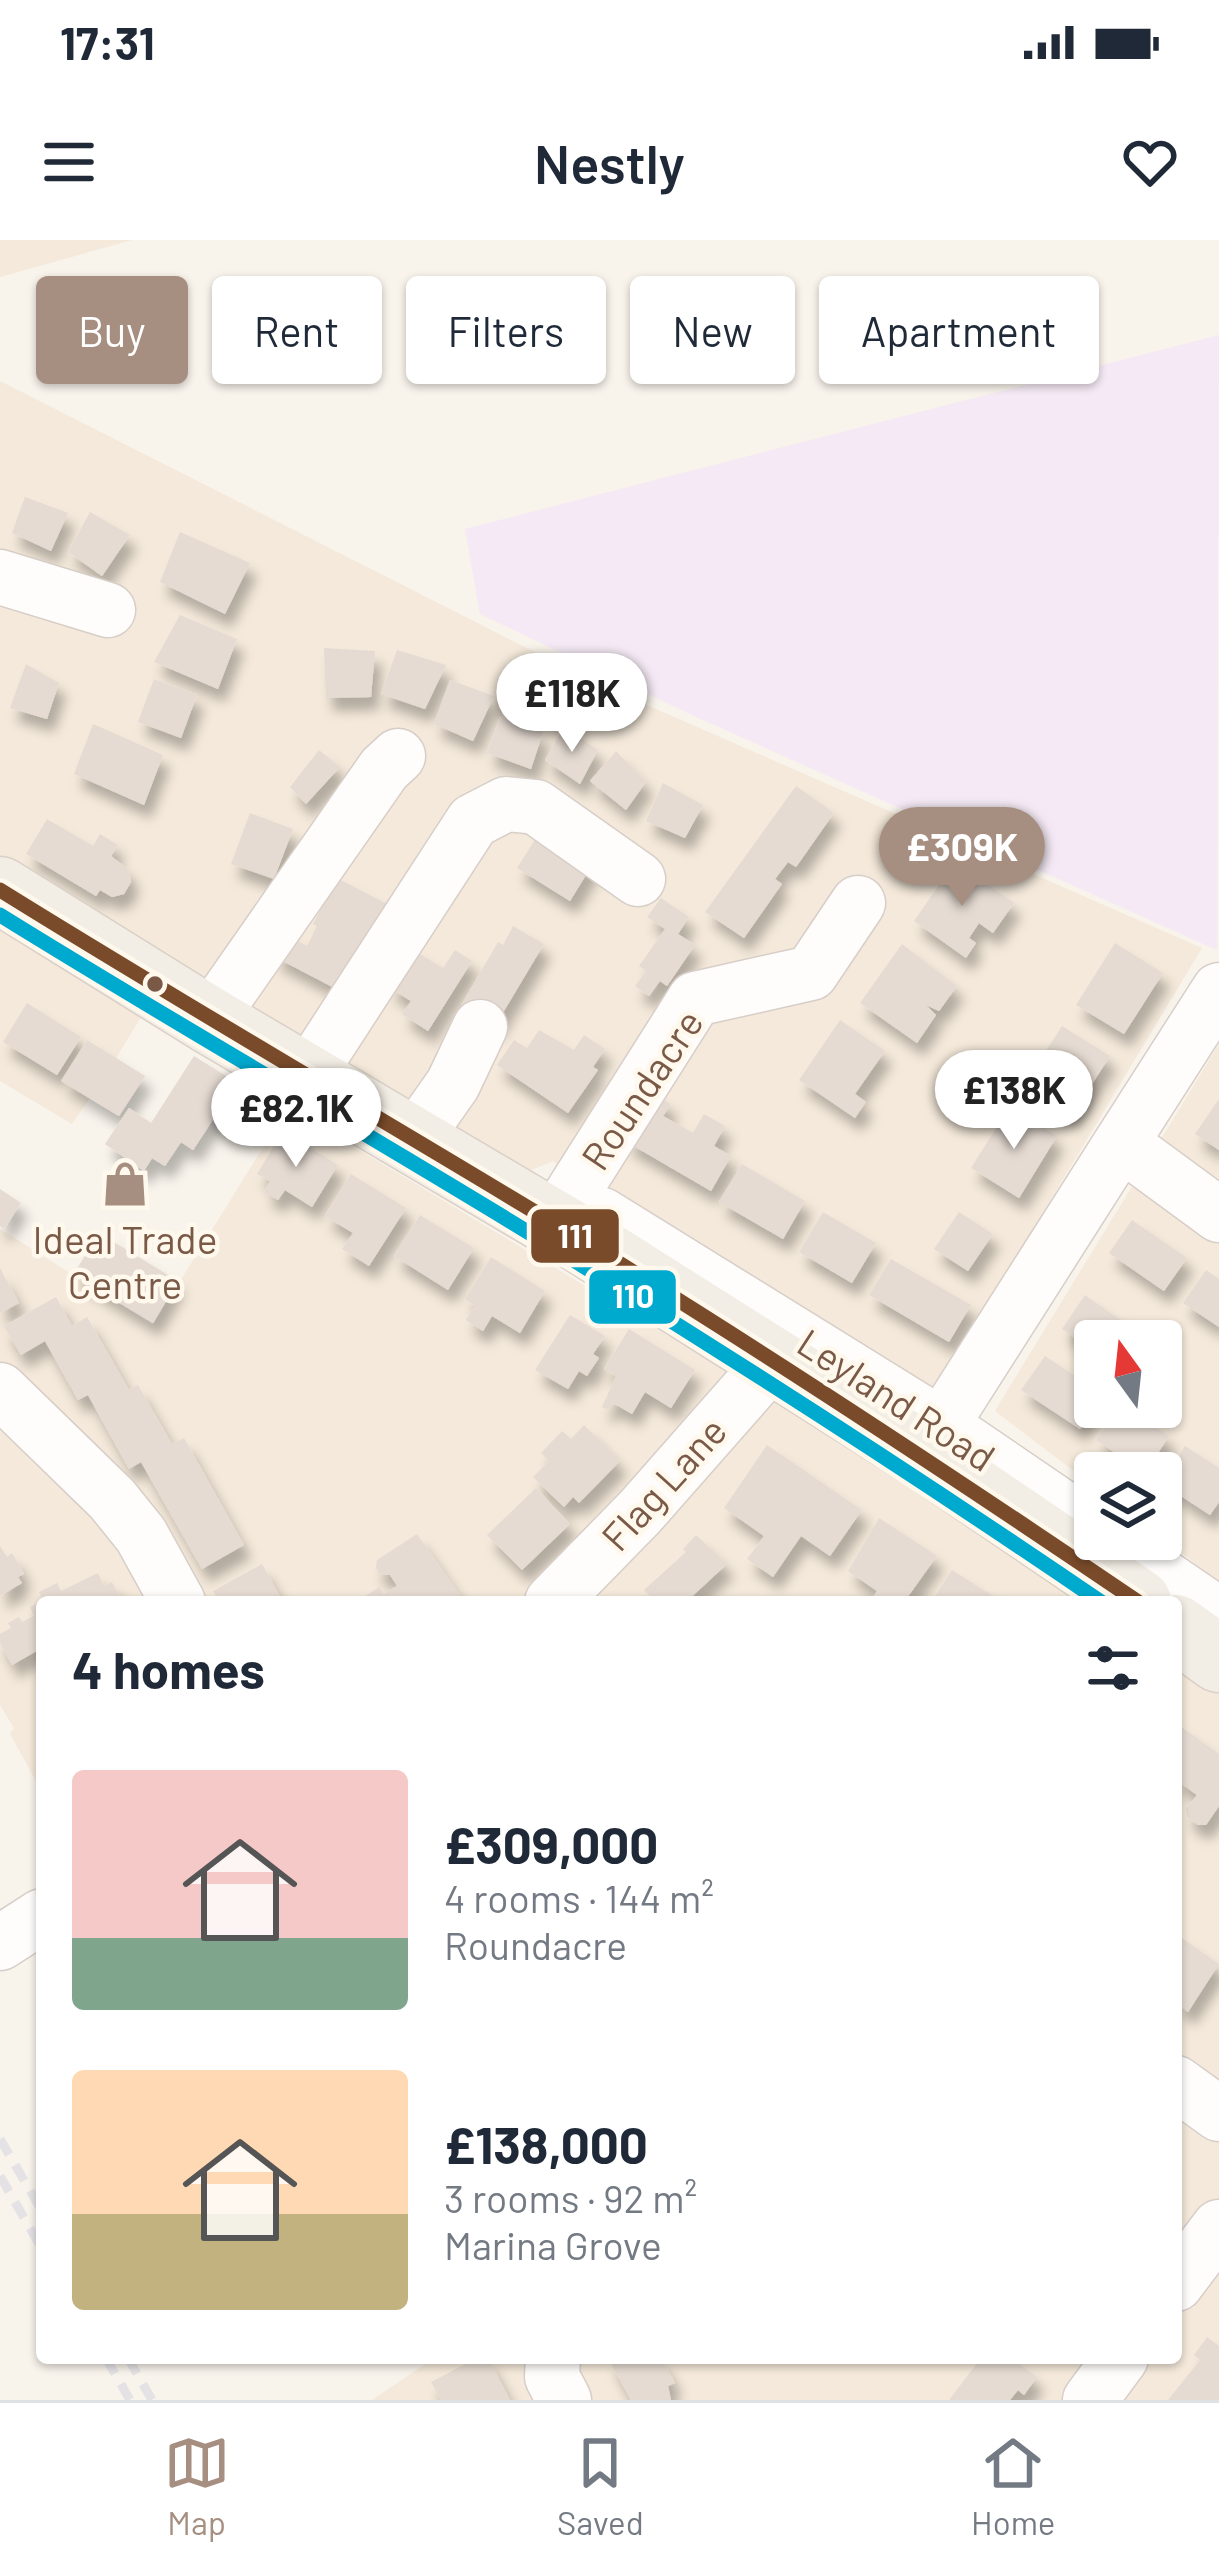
<!DOCTYPE html>
<meta charset="utf-8">
<style>
:root{--surface:#fff;--page:#f2f2f3;--text:#1f2937;--muted:#747a83;--line:#e0e1e3;--accent:#a68f80}
body{margin:0;font-family:Barlow,sans-serif;background:var(--page);color:var(--text);height:100vh;display:flex;flex-direction:column;font-size:45px;white-space:nowrap}
*{box-sizing:border-box;margin:0}
p{font-size:39px;color:var(--muted)}
.icon{flex:none;width:66px;height:66px;fill:none;stroke:currentColor;stroke-width:2;stroke-linecap:round;stroke-linejoin:round}
.map{position:relative;flex:1;overflow:hidden}
.panel{position:absolute;left:36px;top:1356px;width:1146px;height:768px;display:flex;flex-direction:column;background:var(--surface);border-radius:12px;box-shadow:0 3px 9px #0004}
.panel>*{flex:none}
.hud{position:absolute;left:36px;top:36px;width:1149px;height:108px;display:flex;gap:24px}
.needle{width:78px;rotate:345deg}
.tools{position:absolute;left:1074px;top:1080px;display:grid;gap:24px}
.tools a{display:grid;place-items:center;width:108px;height:108px;border-radius:12px;background:var(--surface);box-shadow:0 3px 9px #0004;font-size:60px}
.price{position:absolute;translate:-50% -102px;padding:0 27px;border-radius:42px;background:#fff;color:#222;font-size:39px;line-height:78px;filter:drop-shadow(0 3px 6px #0008)}
.price::after{content:'';position:absolute;left:50%;top:72px;width:36px;height:27px;margin-left:-18px;background:inherit;clip-path:polygon(0 0,100% 0,50% 100%)}
.price.active{background:var(--accent);color:#fff}
ul{padding:0;list-style:none}
li{display:flex;align-items:center;gap:36px;height:300px;padding:0 36px}
li span{display:grid;place-items:center;flex:none;width:336px;height:240px;border-radius:12px;color:#555}
li>.icon{margin-inline-start:auto}
span .icon{width:144px;height:144px;fill:#fffc;stroke-width:1}
li b{font-size:51px}
h2{display:flex;justify-content:space-between;align-items:center;height:144px;padding:0 36px;font-size:51px}
.pill{padding:0 42px;border-radius:12px;background:var(--surface);box-shadow:0 3px 9px #0004;font-size:42px;line-height:108px}
.pill.active{background:var(--accent);color:#fff}
.status{display:flex;justify-content:space-between;align-items:center;height:84px;padding:0 60px;background:var(--surface);direction:ltr}
.status svg{height:33px;fill:currentColor}
header{display:flex;justify-content:space-between;align-items:center;height:156px;padding:0 36px;background:var(--surface);font-size:54px;font-weight:600}
.tabs{display:flex;justify-content:space-around;align-items:center;height:168px;border-top:3px solid var(--line);background:var(--surface);font-size:33px;color:var(--muted)}
.tabs a{display:grid;justify-items:center;gap:6px}
.tabs .active{color:var(--accent)}
.map>svg:first-child{display:block}
</style>
<div class="status"><b>17:31</b><svg viewBox="0 0 49 12"><path d="M0 12V9h3v3zM5 12V6h3v6zM10 12V3h3v9zM15 12V0h3v12zM26 1h20v11H26zM47 4h2v5h-2z"/></svg></div>
<header><svg class="icon" aria-label="menu" viewBox="0 0 24 24"><path d="M4 6h16M4 12h16M4 18h16"/></svg>Nestly<svg class="icon" aria-label="heart" viewBox="0 0 24 24"><path d="M12 20l-8-8c-3-5 5-10 8-4 3-6 11-1 8 4z"/></svg></header>
<div class="map">
<svg width="1219" height="2160" viewBox="0 0 1219 2160">
<defs>
<filter id="shadow"><feDropShadow dx="7" dy="13" stdDeviation="6" flood-color="#0004"/></filter>
</defs>
<rect width="100%" height="100%" fill="#f8f3eb"/>
<!-- residential -->
<path fill="#f4e9da" fill-rule="evenodd" d="M0,0H132L0,37Z
M0,141L592,441L1202,708L935,1152L605,958L553,921L517,936L0,621Z
M0,684L141,777L116,818L145,836L119,876L90,858L72,884L0,841Z
M1219,804V1342L1161,1297V1233H1095V1247L995,1171ZM1095,1101H1161V1167H1095Z
M288,867L713,1123L1096,1362H42V1552L10,1494L14,1488L0,1465V989L153,1085Z
M1176,1422L1219,1454V2160H372L434,2118H1176Z"/>
<!-- education -->
<path fill="#f4e9f4" d="M1219,95L1217,710L694,476L480,374L465,289Z"/>
<!-- building -->
<path fill="#e5dbd2" filter="url(#shadow)" d="M25,257L68,273L51,311L12,293Z
M90,272L130,295L102,336L68,312Z
M180,292L250,323L225,374L160,342Z
M180,375L237,399L218,449L154,422Z
M324,408L375,411L371,457L326,458Z
M397,410L446,425L425,469L381,454Z
M26,424L59,443L47,479L10,468Z
M154,439L197,455L181,498L138,482Z
M450,440L494,456L473,501L434,484Z
M500,477L543,492L531,529L487,513Z
M93,484L163,515L144,565L74,534Z
M564,487L598,510L580,544L545,520Z
M319,510L340,527L306,564L290,547Z
M616,511L646,542L626,570L590,541Z
M663,543L703,565L685,598L646,581Z
M796,546L834,573L796,627L788,622L775,639L782,644L744,698L705,672Z
M250,573L293,589L274,639L231,624Z
M47,579L93,606L100,594L118,605L111,616L129,630L131,642L124,654L112,657L100,650L96,656L26,614Z
M541,590L594,622L570,661L517,628Z
M955,622L1014,663L993,693L979,683L969,698L976,703L966,718L914,681Z
M337,638L387,664L342,752L273,716L285,694L307,706L317,686L313,684Z
M661,658L689,677L678,694L695,705L667,746L660,741L649,756L635,746L646,731L639,726L665,689L647,677Z
M513,686L544,704L495,786L461,766L498,702L503,705Z
M1115,703L1163,733L1124,794L1076,765Z
M902,704L957,746L939,771L926,765L936,775L917,803L860,763Z
M412,709L443,728L455,710L472,721L428,791L402,774L411,761L388,747Z
M27,763L81,797L57,835L3,802Z
M840,780L885,811L855,854L866,862L855,878L799,840Z
M1062,786L1110,816L1071,877L1023,847Z
M539,790L574,810L584,795L605,809L593,827L598,830L568,873L497,825L514,800L527,808Z
M87,800L145,836L119,876L61,841Z
M194,816L237,843L193,910L181,902L165,926L152,918L144,931L105,904L129,868L151,883Z
M653,853L671,864L663,876L693,893L704,874L725,886L714,906L731,916L711,951L625,901Z
M1219,859V910L1195,894Z
M1010,866L1057,896L1019,958L971,928Z
M283,891L338,925L312,967L285,950L278,960L264,952L270,941L257,934Z
M742,924L805,961L783,999L719,962Z
M351,934L406,968L369,1026L342,1009L353,993L325,976Z
M0,949L21,963L4,989L0,986Z
M823,972L876,1003L852,1043L799,1012Z
M959,972L993,994L968,1031L934,1009Z
M420,975L474,1008L448,1050L394,1016Z
M1132,980L1187,1018L1164,1051L1109,1013Z
M99,993L178,1041L153,1083L73,1035Z
M491,1017L545,1051L520,1093L492,1076L483,1091L466,1080L475,1066L465,1059Z
M891,1019L971,1065L949,1102L869,1055Z
M0,1028L19,1063L0,1073Z
M1206,1030L1219,1039V1087L1183,1063Z
M1085,1055L1122,1081L1108,1101H1095V1112L1062,1089Z
M56,1057L72,1086L87,1077L129,1150L138,1145L172,1204L184,1198L244,1305L202,1329L141,1222L129,1229L88,1155L78,1160L45,1101L21,1115L4,1086Z
M570,1075L605,1096L593,1114L599,1118L587,1136L579,1131L568,1149L535,1130Z
M629,1089L695,1130L671,1168L645,1152L632,1174L613,1163L608,1170L602,1167L616,1136L604,1129Z
M1045,1116L1095,1149V1167L1080,1189L1021,1150Z
M1118,1167H1125L1169,1196L1145,1233L1096,1200Z
M584,1185L620,1221L579,1263L573,1257L564,1267L533,1237L549,1221L541,1213L562,1191L571,1199Z
M767,1205L862,1270L830,1316L801,1296L773,1337L747,1319L764,1296L724,1268Z
M1185,1206L1219,1228V1262L1210,1275L1161,1243Z
M536,1248L570,1284L522,1330L487,1295Z
M879,1278L937,1316L904,1362H870L877,1351L848,1331Z
M417,1294L462,1358L457,1362H356L379,1347L384,1354L397,1346L390,1335L380,1334L376,1328L377,1320Z
M696,1295L727,1324L686,1362H656L644,1350L686,1312L683,1309Z
M0,1306L7,1317L12,1313L24,1334L18,1337L22,1343L0,1356Z
M262,1324L283,1362H219L213,1351Z
M952,1330L982,1349L1003,1362H931Z
M98,1333L104,1346L112,1342L122,1360L43,1362L39,1352L57,1343L61,1351Z
M42,1361V1408L12,1425L0,1403V1394L11,1388L8,1383L19,1377L22,1382L34,1376L30,1367Z
M1176,1483L1219,1514V1566L1206,1585H1198L1187,1577L1186,1569L1197,1555L1176,1540Z
M1176,1694L1219,1724L1188,1772L1176,1763Z
M1207,2097L1219,2106V2160H1168L1200,2120L1194,2115Z
M477,2118H488L510,2160H441L431,2142Z
M608,2118H661L675,2143L668,2146L671,2160H631Z
M981,2118H1011L1037,2137L1024,2155L1018,2150L1010,2160H949Z"/>
<g fill="none" stroke-linecap="round" stroke-linejoin="round">
<!-- minor casing -->
<g stroke="#d7cec8" stroke-width="57">
<path id="minor" d="M0,337L108,370
M209,780L384,529L398,516
M306,838L473,581L506,564L536,567L638,639
M413,901L453,844L480,787
M1121,903L1219,750
M602,975L941,1185L1095,1290
M552,985L695,759L811,733L858,663
M0,1150L112,1259L141,1295L178,1362
M923,1214L1121,903L1219,975
M1108,1299L1219,1375
M552,1362L640,1272L772,1122
M0,1703L42,1676
M1176,1843L1219,1874
M1176,2044L1219,1987
M553,2118L552,2137L564,2160
M1090,2160L1121,2118"/>
</g>
<!-- major casing -->
<g stroke="#dad0c8" stroke-width="69">
<path id="major" d="M0,650L209,780L583,1001L922,1215L1138,1362
M1176,1388L1219,1419"/>
</g>
<!-- minor -->
<use href="#minor" stroke="#fefdfc" stroke-width="54"/>
<!-- major -->
<use href="#major" stroke="#f3eee5" stroke-width="66"/>
<!-- rail -->
<path stroke="#e5e2e5" stroke-width="9" stroke-dasharray="18 12" stroke-linecap="butt" d="M0,1899L42,1971
M0,1936L42,2009
M106,2118L130,2160
M128,2118L152,2160"/>
<!-- bus-1 casing -->
<g stroke="#fff8ed" stroke-width="24">
<path id="bus-1" d="M0,650C193,770 389,883 583,1001C771,1116 955,1238 1138,1362"/>
</g>
<!-- bus-2 casing -->
<g stroke="#fff8ed" stroke-width="24">
<path id="bus-2" d="M0,675C190,793 385,903 575,1021C753,1131 928,1244 1101,1362"/>
</g>
<!-- bus-1 -->
<use href="#bus-1" stroke="#7a4b2a" stroke-width="15"/>
<!-- bus-2 -->
<use href="#bus-2" stroke="#00a9ce" stroke-width="15"/>
</g>
<!-- icons -->
<defs>
<g id="shop-bare" transform="scale(3.6)"><path d="M-5-2.5h2.3a2.7 3.5 0 0 1 5.4 0H5L5.5 6h-11ZM-1.5-2.5h3a1.5 2.3 0 0 0-3 0Z" fill="#a68f80" stroke="#fff8ed" stroke-width="2.5" paint-order="stroke"/></g>
</defs>
<g fill-rule="evenodd">
<use href="#shop-bare" x="125" y="944"/>
</g>
<!-- markers -->
<circle fill="#7a5947" stroke="#fff8ed" stroke-width="4.5" cx="155" cy="744" r="10"/>
<g text-anchor="middle" dominant-baseline="central" stroke-width="9" stroke-linejoin="round" paint-order="stroke">
<!-- street labels -->
<g font-size="39" fill="#7a5947" stroke="#fff8ed">
<text transform="translate(641 849) rotate(-56)">Roundacre</text>
<text transform="translate(897 1159) rotate(33)">Leyland Road</text>
<text transform="translate(663 1243) rotate(-48)">Flag Lane</text>
</g>
<!-- poi labels -->
<g font-size="39" fill="#7a5947" stroke="#fff8ed">
<text x="125" y="998">Ideal Trade<tspan x="125" dy="45">Centre</tspan></text>
</g>
</g>
<g stroke="#fff8ed" stroke-width="4.5">
<rect x="529" y="967" width="92" height="58" rx="12" fill="#7a4b2a"/>
<rect x="587" y="1028" width="91" height="58" rx="12" fill="#00a9ce"/>
</g>
<g font-size="33" text-anchor="middle" font-weight="bold" fill="#fff">
<text x="575" y="1008">111</text>
<text x="633" y="1068">110</text>
</g>
</svg>
<div class="tools">
<a><svg class="needle" viewBox="-14 -14 28 28"><path d="M0-13l5 13h-10z" fill="#e53935"/><path d="M0 13l5-13h-10z" fill="#747a83"/></svg></a>
<a><svg class="icon" aria-label="layers" viewBox="0 0 24 24"><path d="M12 4l9 5-9 5-9-5zM3 14l9 5 9-5"/></svg></a>
</div>
<b class="price" style="left:572px;top:515px">£118K</b>
<b class="price active" style="left:962px;top:669px">£309K</b>
<b class="price" style="left:1014px;top:912px">£138K</b>
<b class="price" style="left:296px;top:930px">£82.1K</b>
<div class="hud">
<a class="pill active">Buy</a>
<a class="pill">Rent</a>
<a class="pill">Filters</a>
<a class="pill">New</a>
<a class="pill">Apartment</a>
</div>
<section class="panel">
<h2>4 homes<svg class="icon" aria-label="filters" viewBox="0 0 24 24"><path d="M4 7h16M4 17h16"/><circle cx="9" cy="7" r="2"/><circle cx="15" cy="17" r="2"/></svg></h2>
<ul>
<li><span style="background:linear-gradient(#f6c9c9 70%,#7fa58c 0)"><svg class="icon" aria-label="home" viewBox="0 0 24 24"><path d="M3 11l9-7 9 7M6 9v11h12V9"/></svg></span><div><b>£309,000</b><p>4 rooms · 144 m²</p><p>Roundacre</p></div></li>
<li><span style="background:linear-gradient(#ffd9b3 60%,#c2b280 0)"><svg class="icon" aria-label="home" viewBox="0 0 24 24"><path d="M3 11l9-7 9 7M6 9v11h12V9"/></svg></span><div><b>£138,000</b><p>3 rooms · 92 m²</p><p>Marina Grove</p></div></li>
</ul>
</section>
</div>
<nav class="tabs">
<a class="active"><svg class="icon" aria-label="map" viewBox="0 0 24 24"><path d="M3 6l6-2 6 2 6-2v14l-6 2-6-2-6 2zM9 4v14M15 6v14"/></svg>Map</a>
<a><svg class="icon" aria-label="saved" viewBox="0 0 24 24"><path d="M7 4h10v16l-5-4-5 4z"/></svg>Saved</a>
<a><svg class="icon" aria-label="home" viewBox="0 0 24 24"><path d="M3 11l9-7 9 7M6 9v11h12V9"/></svg>Home</a>
</nav>
